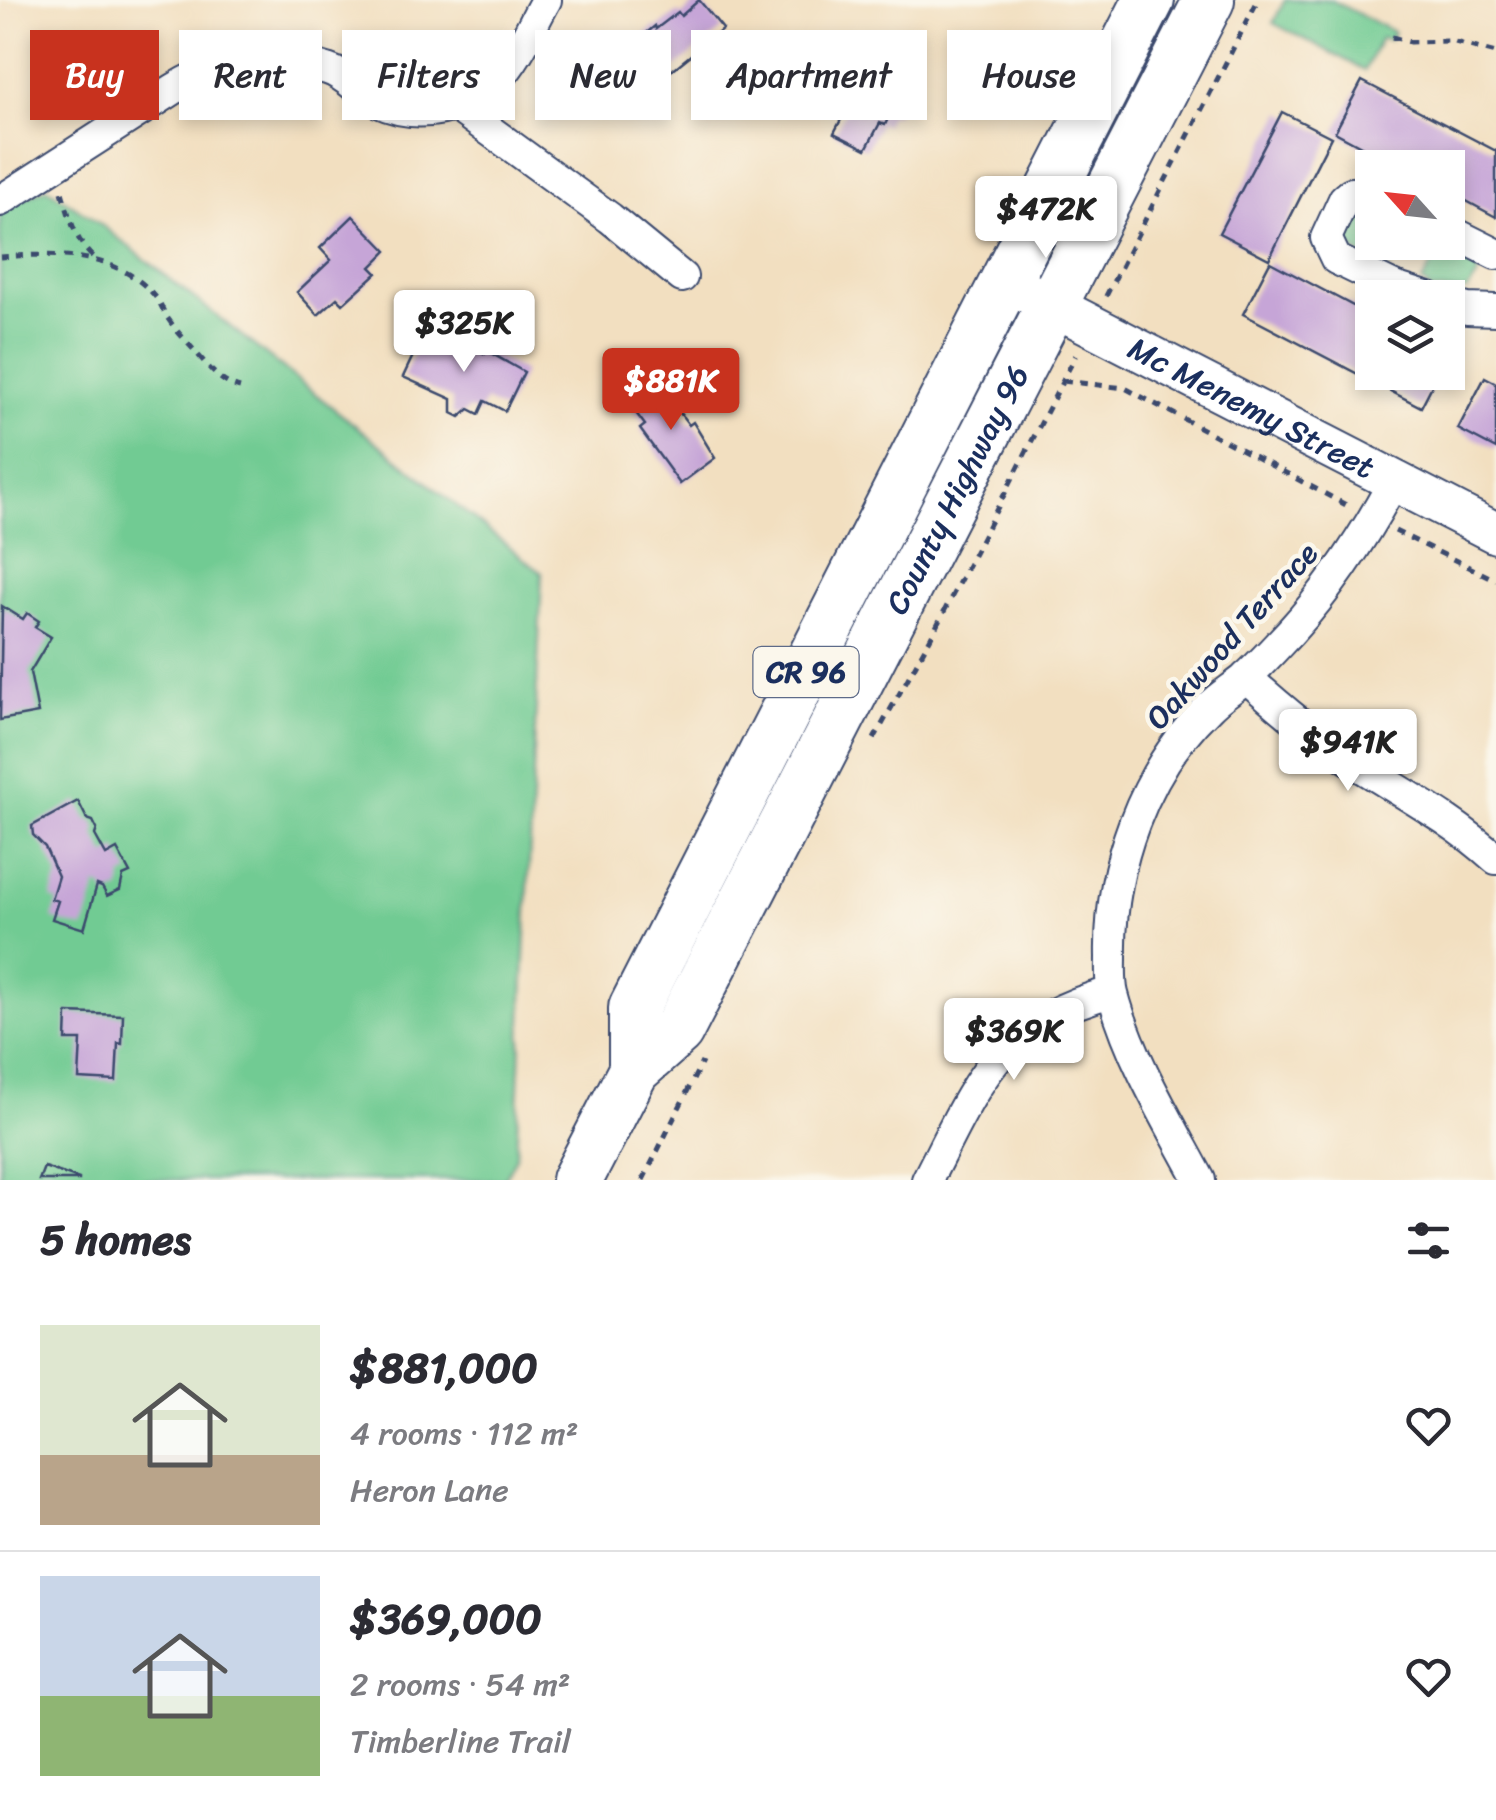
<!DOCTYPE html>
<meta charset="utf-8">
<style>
:root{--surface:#fff;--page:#f2f2f3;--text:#2b2b33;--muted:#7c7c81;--line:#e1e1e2;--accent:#c8321e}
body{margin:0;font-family:Sriracha,sans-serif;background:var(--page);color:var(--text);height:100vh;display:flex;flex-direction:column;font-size:38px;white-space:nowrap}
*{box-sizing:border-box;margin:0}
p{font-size:32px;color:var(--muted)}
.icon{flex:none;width:55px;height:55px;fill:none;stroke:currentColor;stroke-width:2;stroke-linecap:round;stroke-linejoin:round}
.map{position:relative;height:1180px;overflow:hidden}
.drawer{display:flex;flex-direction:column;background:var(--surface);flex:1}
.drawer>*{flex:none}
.hud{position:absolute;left:30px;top:30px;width:1438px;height:90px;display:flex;gap:20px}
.needle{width:65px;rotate:297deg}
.buttons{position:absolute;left:1355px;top:150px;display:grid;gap:20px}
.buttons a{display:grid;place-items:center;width:110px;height:110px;border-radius:0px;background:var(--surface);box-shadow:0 5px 15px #0003;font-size:50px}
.price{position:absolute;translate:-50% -85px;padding:0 22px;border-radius:10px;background:#fff;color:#222;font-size:32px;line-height:65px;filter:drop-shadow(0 2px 5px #0008)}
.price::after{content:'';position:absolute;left:50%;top:60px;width:30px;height:22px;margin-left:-15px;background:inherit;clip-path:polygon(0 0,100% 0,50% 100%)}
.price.on{background:var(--accent);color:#fff}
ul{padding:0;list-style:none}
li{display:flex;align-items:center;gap:30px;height:250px;padding:0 40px}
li+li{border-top:2px solid var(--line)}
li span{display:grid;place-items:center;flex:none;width:280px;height:200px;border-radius:0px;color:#555}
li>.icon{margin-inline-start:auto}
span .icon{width:120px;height:120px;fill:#fffc;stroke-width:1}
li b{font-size:42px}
h2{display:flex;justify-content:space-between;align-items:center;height:120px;padding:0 40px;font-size:42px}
.pill{padding:0 35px;border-radius:0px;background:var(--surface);box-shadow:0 5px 15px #0003;font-size:35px;line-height:90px}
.pill.on{background:var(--accent);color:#fff}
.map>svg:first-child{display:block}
</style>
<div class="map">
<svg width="1496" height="1180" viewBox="0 0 1496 1180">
<rect width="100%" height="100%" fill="#fbf7ec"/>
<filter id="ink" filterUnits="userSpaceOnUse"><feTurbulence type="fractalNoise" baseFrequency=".01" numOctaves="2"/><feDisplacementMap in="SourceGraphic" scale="20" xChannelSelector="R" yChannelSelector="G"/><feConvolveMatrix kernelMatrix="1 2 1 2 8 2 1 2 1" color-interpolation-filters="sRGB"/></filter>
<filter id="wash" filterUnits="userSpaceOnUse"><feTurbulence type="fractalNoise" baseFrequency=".0048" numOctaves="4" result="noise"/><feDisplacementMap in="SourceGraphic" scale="40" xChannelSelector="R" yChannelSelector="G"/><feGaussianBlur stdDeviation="2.25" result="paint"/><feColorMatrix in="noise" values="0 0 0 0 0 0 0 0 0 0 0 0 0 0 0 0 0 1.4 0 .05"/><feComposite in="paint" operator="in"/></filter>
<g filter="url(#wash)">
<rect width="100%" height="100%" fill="#f2dfc0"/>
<!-- green -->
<path fill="#71cb93" stroke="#467d78" stroke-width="2.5" d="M1285,0H1331L1394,32L1390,40L1381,38L1365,70L1273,23Z
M47,188L99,223L542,573L516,1157L504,1180H0V208Z
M1362,207L1372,208V242L1406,243L1391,268C1374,262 1336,249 1345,226C1349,217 1354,211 1362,207Z
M1442,246L1479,264L1477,277L1467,291H1432L1422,282Z"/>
<g id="blocks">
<!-- building -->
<path fill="#c6a5d7" d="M699,0L723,29L671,71L666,64L653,74L631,46L655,26L656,29L678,12L681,16Z
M876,53L916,75L895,116L890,114L885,125L880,123L866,149L834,133Z
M1362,81L1496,151V217L1448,191V168H1402L1335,132Z
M1282,112L1331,137L1269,259L1219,233Z
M353,216L387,251L371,267L377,273L343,304L337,298L318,315L297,292L331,260L320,248Z
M1270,262L1372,316V372H1439L1421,407L1243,314Z
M445,334L485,354L487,351L524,372L505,411L485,401L479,414L469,409L460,417L452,413V399L403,377L420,341L437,349Z
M1485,377L1496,383V449L1458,429Z
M655,380L689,425L693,422L715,458L680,484L640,429L645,425L627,401Z
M2,606L23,619L27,613L39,621L35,627L51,637L30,672L38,713L0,720Z
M78,801L87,819L93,821L97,829L95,835L106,855L117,849L130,873L123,876L120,890L107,896L102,887L97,885L84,929L52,919L58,901L51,899L58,876L45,847L33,835L32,826Z
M67,1013L123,1015L122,1044L118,1043L116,1081L79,1079L81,1040H66Z
M44,1167L79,1179V1180H39Z"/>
</g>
</g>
<g filter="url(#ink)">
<use href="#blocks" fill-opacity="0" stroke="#3b496d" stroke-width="2.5"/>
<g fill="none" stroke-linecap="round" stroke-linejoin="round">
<!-- minor casing -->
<g stroke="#3b496d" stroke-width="34">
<path id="minor" d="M456,106L610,218L682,277
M1372,192L1351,193L1344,199L1326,238L1336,259L1394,287L1429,298
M0,201L174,89C222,60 273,50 327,69C347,75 359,93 378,102C418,121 468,110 498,79C519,57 531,26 546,0
M1448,230L1496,254
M1448,303L1467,309L1496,310
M1246,677C1279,707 1312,735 1349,759C1400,792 1451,818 1496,859
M927,1180C977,1083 997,1022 1112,992
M1200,1180C1169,1122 1130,1058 1113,994C1110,983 1111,969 1111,957C1109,868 1143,771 1208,708C1218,697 1232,689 1243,680C1260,665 1276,647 1291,631C1333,585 1365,535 1394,481"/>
</g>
<!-- tertiary casing -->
<g stroke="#3b496d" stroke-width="44">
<g id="tertiary">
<path id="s1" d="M1007,282L1496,533"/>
</g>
</g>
<!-- primary casing -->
<g stroke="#3b496d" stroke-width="54">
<g id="primary">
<path d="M634,1070V1008L1149,0"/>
<path id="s2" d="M577,1180L634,1070L678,1031L1209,0"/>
</g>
</g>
<!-- path -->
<path stroke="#3b496d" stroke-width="5" stroke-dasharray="8 8" stroke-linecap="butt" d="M1392,37L1410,42L1451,41L1496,53
M62,192C69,215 75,241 93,257
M0,257C55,253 121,251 158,300C162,306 164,314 169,320C178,333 189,344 199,356C212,371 221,383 240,388
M1106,296L1258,0
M1063,381L1125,388L1350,507
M1395,531L1496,580
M874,739L931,637L1076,355
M643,1180L702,1062"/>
<!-- minor -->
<use href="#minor" stroke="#fff" stroke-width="30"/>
<!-- tertiary -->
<use href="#tertiary" stroke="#fff" stroke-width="40"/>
<!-- primary -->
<use href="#primary" stroke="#fff" stroke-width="50"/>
</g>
</g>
<g text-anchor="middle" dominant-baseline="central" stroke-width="9" stroke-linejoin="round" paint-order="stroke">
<!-- shield labels -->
<rect fill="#fbf7ec" stroke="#5e6b89" stroke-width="2.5" x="753.5" y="647" width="105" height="50" rx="8"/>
<g font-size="30" font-weight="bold" fill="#1b2f5e">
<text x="806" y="672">CR 96</text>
</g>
<!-- street labels -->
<g font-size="32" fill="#1b2f5e" stroke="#fbf7ec">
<text stroke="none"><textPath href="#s1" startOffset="275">Mc Menemy Street</textPath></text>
<text stroke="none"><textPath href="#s2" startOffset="792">County Highway 96</textPath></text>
<text transform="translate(1232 636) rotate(-48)">Oakwood Terrace</text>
</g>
</g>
</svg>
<div class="buttons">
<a><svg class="needle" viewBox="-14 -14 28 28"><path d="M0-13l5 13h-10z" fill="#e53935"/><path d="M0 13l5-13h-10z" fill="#7c7c81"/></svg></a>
<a><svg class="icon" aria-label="layers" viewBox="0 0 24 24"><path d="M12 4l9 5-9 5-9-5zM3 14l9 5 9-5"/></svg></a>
</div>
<b class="price" style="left:1046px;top:261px">$472K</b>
<b class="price" style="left:464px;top:375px">$325K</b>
<b class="price on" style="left:671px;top:433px">$881K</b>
<b class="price" style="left:1348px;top:794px">$941K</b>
<b class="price" style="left:1014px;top:1083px">$369K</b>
<div class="hud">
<a class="pill on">Buy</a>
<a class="pill">Rent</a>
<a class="pill">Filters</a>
<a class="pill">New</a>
<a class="pill">Apartment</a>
<a class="pill">House</a>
</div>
</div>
<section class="drawer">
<h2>5 homes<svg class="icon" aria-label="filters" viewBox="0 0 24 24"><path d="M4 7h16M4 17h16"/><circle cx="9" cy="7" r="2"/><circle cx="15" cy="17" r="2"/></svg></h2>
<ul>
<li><span style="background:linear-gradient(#dfe7d0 65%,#b9a48a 0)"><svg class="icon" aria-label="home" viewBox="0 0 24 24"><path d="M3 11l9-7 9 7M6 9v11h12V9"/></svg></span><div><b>$881,000</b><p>4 rooms · 112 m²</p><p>Heron Lane</p></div><svg class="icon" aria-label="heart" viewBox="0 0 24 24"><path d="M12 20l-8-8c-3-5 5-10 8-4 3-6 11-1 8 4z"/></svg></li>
<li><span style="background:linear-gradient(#c9d6e8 60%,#8fb573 0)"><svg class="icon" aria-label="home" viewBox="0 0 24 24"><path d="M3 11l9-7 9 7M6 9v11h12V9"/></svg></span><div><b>$369,000</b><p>2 rooms · 54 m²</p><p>Timberline Trail</p></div><svg class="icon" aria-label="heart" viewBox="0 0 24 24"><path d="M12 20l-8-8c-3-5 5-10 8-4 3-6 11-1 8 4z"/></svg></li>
</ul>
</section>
